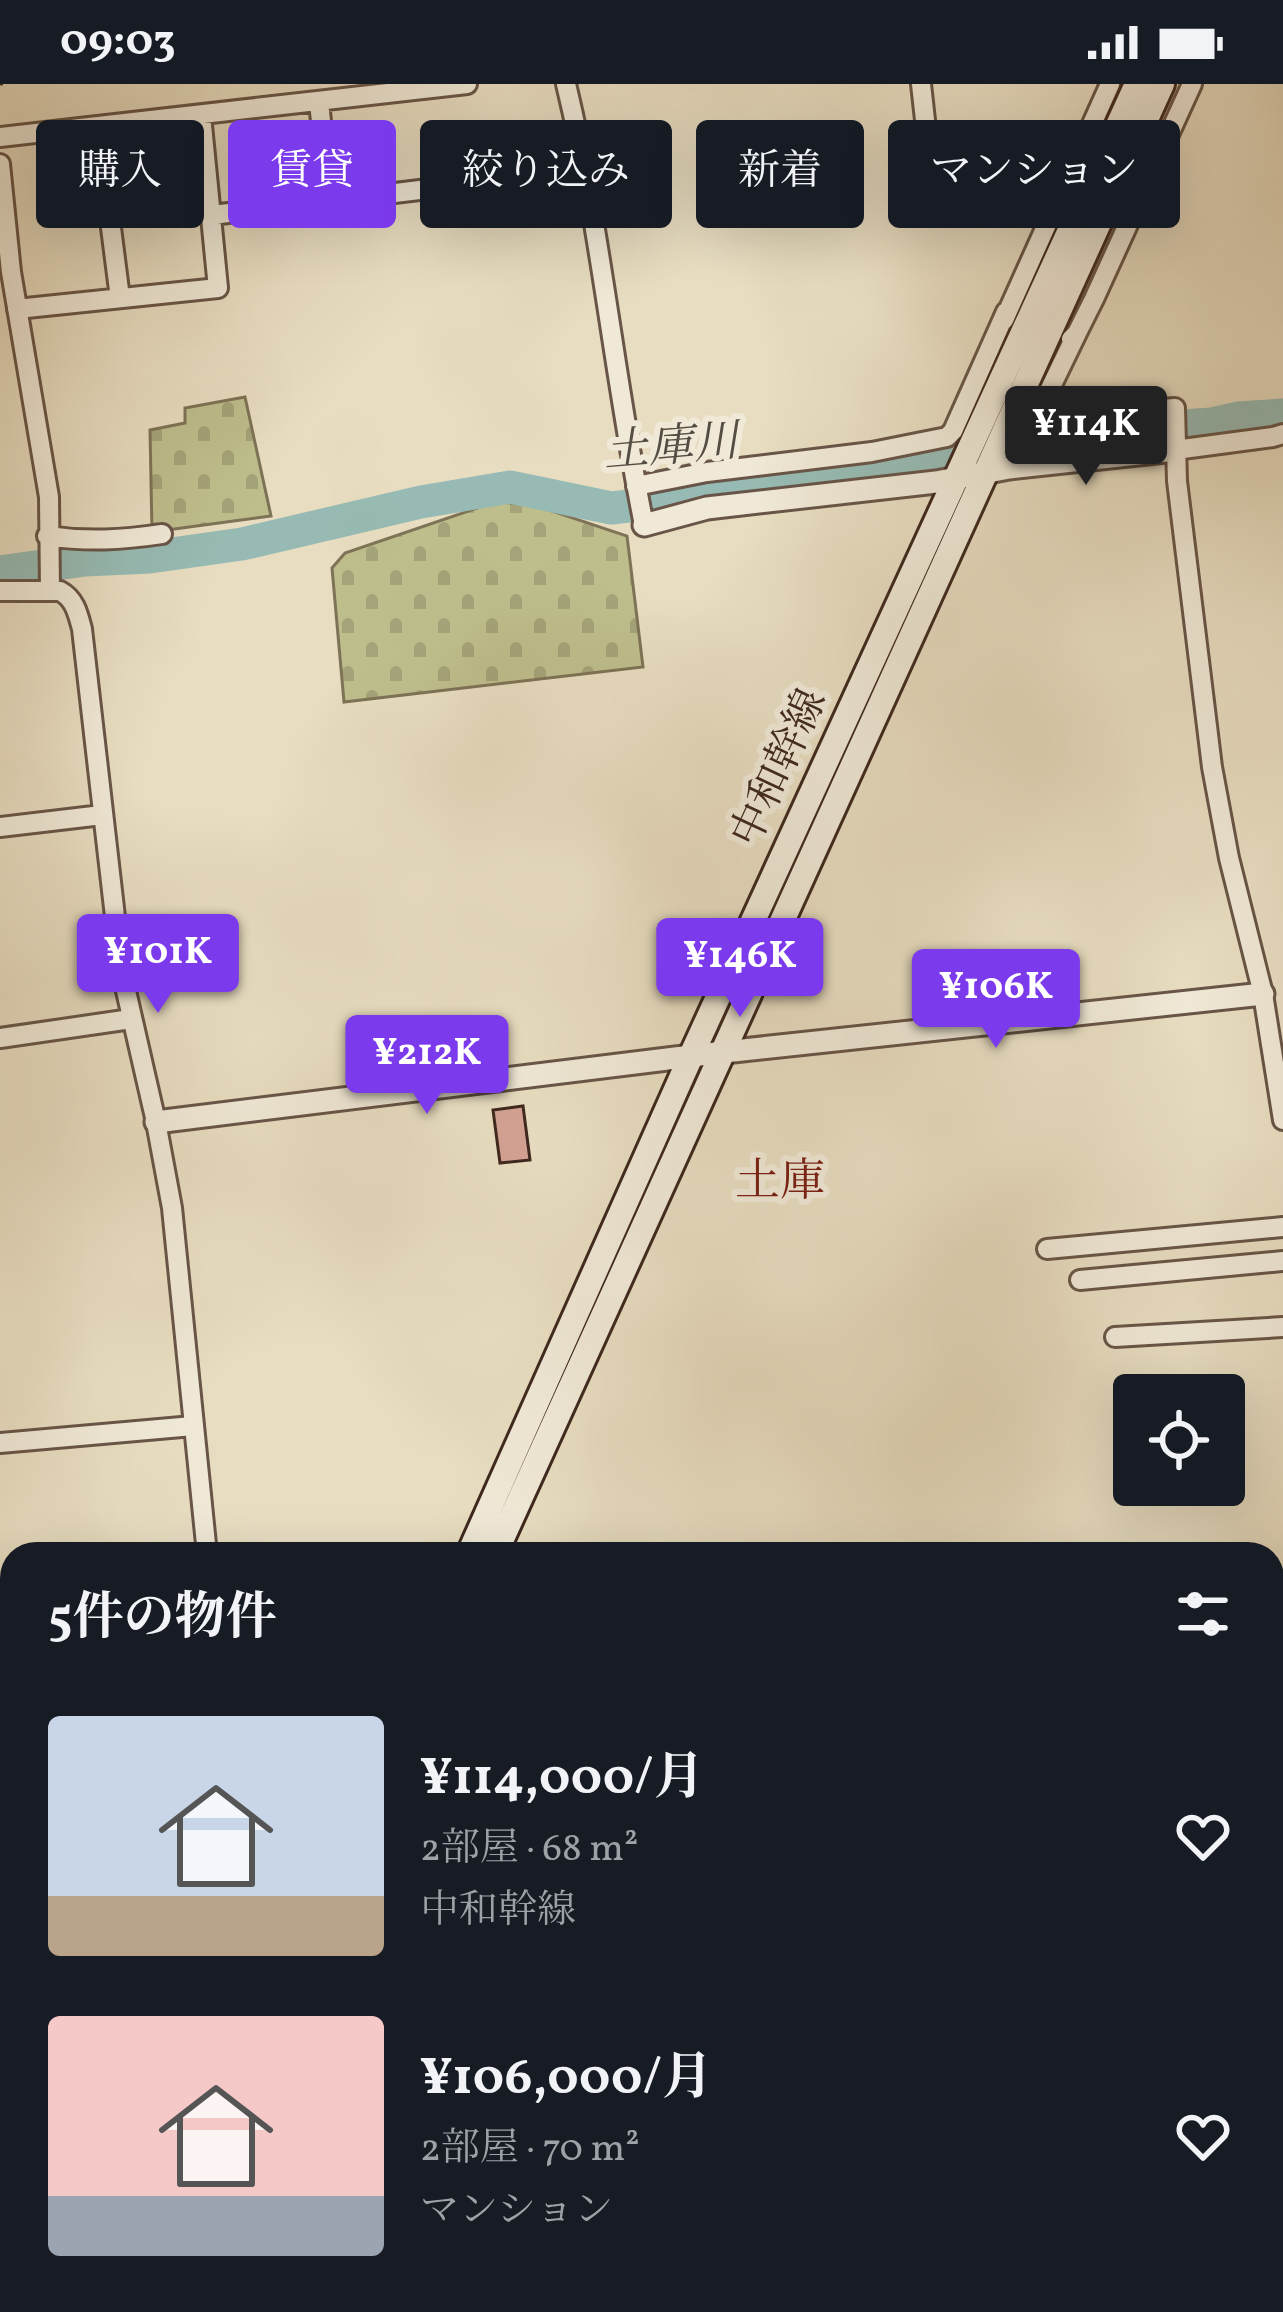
<!DOCTYPE html>
<html lang="ja">
<meta charset="utf-8">
<style>
:root{--surface:#171b24;--page:#242831;--text:#f1f3f6;--muted:#9ea1a6;--accent:#7c3aed}
body{margin:0;font-family:Vollkorn,"Noto Serif JP",serif;background:var(--page);color:var(--text);height:100vh;display:flex;flex-direction:column;font-size:45px;white-space:nowrap}
*{box-sizing:border-box;margin:0}
p{font-size:39px;color:var(--muted)}
.icon{flex:none;width:66px;height:66px;fill:none;stroke:currentColor;stroke-width:2;stroke-linecap:round;stroke-linejoin:round}
.map{position:relative;flex:1;overflow:hidden}
.panel{position:absolute;left:0px;top:1458px;width:1284px;height:771px;display:flex;flex-direction:column;background:var(--surface);border-radius:36px 36px 0 0;box-shadow:0 12px 48px #0002}
.panel>*{flex:none}
.guide{position:absolute;left:36px;top:36px;width:1212px;height:108px;display:flex;gap:24px}
.buttons{position:absolute;left:1113px;top:1290px;display:grid;gap:24px}
.buttons a{display:grid;place-items:center;width:132px;height:132px;border-radius:12px;background:var(--surface);box-shadow:0 12px 48px #0002;font-size:60px}
.price{position:absolute;translate:-50% -102px;padding:0 27px;border-radius:12px;background:var(--accent);color:#fff;font-size:39px;line-height:78px;filter:drop-shadow(0 3px 6px #0008)}
.price::after{content:'';position:absolute;left:50%;top:72px;width:36px;height:27px;margin-left:-18px;background:inherit;clip-path:polygon(0 0,100% 0,50% 100%)}
.price.active{background:#222;color:#fff}
ul{padding:0;list-style:none}
li{display:flex;align-items:center;gap:36px;height:300px;padding:0 48px}
li span{display:grid;place-items:center;flex:none;width:336px;height:240px;border-radius:12px;color:#555}
li>.icon{margin-inline-start:auto}
span .icon{width:144px;height:144px;fill:#fffc;stroke-width:1}
li b{font-size:51px}
h2{display:flex;justify-content:space-between;align-items:center;height:144px;padding:0 48px;font-size:51px}
.tag{padding:0 42px;border-radius:12px;background:var(--surface);box-shadow:0 12px 48px #0002;font-size:42px;line-height:108px}
.tag.active{background:var(--accent);color:#fff}
.status{display:flex;justify-content:space-between;align-items:center;height:84px;padding:0 60px;background:var(--surface);direction:ltr}
.status svg{height:33px;fill:currentColor}
.map>svg:first-child{display:block}
</style>
<div class="status"><b>09:03</b><svg viewBox="0 0 49 12"><path d="M0 12V9h3v3zM5 12V6h3v6zM10 12V3h3v9zM15 12V0h3v12zM26 1h20v11H26zM47 4h2v5h-2z"/></svg></div>
<div class="map">
<svg width="1283" height="2228" viewBox="0 0 1283 2228">
<defs>
<pattern id="cemetery-stones" width="16" height="16" patternUnits="userSpaceOnUse" patternTransform="scale(3)"><rect width="16" height="16" fill="#bebe8d"/><path d="M2 7V4a2 2 0 0 1 4 0v3zM10 15v-3a2 2 0 0 1 4 0v3z" fill="#a4a379"/></pattern>
<pattern id="water-ripples" width="26" height="14" patternUnits="userSpaceOnUse" patternTransform="scale(3)"><rect width="26" height="14" fill="#97bbb4"/><path d="M2 4q2-2 4 0t4 0M15 11q2-2 4 0t4 0" fill="none" stroke="#7d9892"/></pattern>
</defs>
<rect width="100%" height="100%" fill="#e8ddc1"/>
<filter id="stains"><feTurbulence type="fractalNoise" baseFrequency=".00167" numOctaves="4"/><feColorMatrix values="0 0 0 0 .2 0 0 0 0 .09 0 0 0 0 .02 0 0 0 .5 -.17"/></filter>
<radialGradient id="worn" r=".72"><stop offset=".6" stop-color="#630" stop-opacity="0"/><stop offset="1" stop-color="#630" stop-opacity=".3"/></radialGradient>
<!-- cemetery -->
<path fill="url(#cemetery-stones)" stroke="#7e7356" stroke-width="3" d="M245,313L271,432L152,448L150,346L185,339V324Z
M495,418L531,420L627,452L643,583L344,618L332,484L345,469Z"/>
<!-- water -->
<path fill="url(#water-ripples)" stroke="#738078" stroke-width="3" d="M1272,1822H1283V2140L1272,2135Z"/>
<g fill="none" stroke-linecap="round" stroke-linejoin="round">
<!-- river -->
<path stroke="#97bbb4" stroke-width="33" d="M0,488L85,476L150,473L242,460L421,418L510,403L611,424L649,420L1090,348L1211,340L1238,334L1283,331"/>
</g>
<!-- building -->
<path fill="#d4a293" stroke="#3e281e" stroke-width="3" d="M523,1022L530,1076L500,1079L493,1026Z
M12,2016V2217H17L18,2228H0V2017Z"/>
<g fill="none" stroke-linecap="round" stroke-linejoin="round">
<!-- service casing -->
<g stroke="#685547" stroke-width="15">
<path id="service" d="M0,1992L12,1991
M24,2228L25,2217"/>
</g>
<!-- minor casing -->
<g stroke="#685547" stroke-width="24">
<path id="minor" d="M566,0C601,145 614,294 644,441
M921,0L930,81
M319,18L329,116
M98,42L120,214
M0,53L467,0
M0,80L11,188L49,413L50,506
M212,131L586,86
M17,225L218,204L201,31
M1004,236L1110,0
M1077,249L1047,311L1045,325L1049,331L1056,333L1175,324L1177,397L1212,683L1229,774L1263,910L1283,1036
M1071,255L1077,249L1094,215L1192,0
M1175,366L1273,353L1283,350
M636,402L707,388L872,368L947,353L953,347L1006,228
M47,452C87,458 122,456 162,450
M0,507H60C75,515 78,530 82,545L121,885L156,1038L172,1124L207,1470
M0,743L102,731
M0,954L131,935
M1047,1165L1283,1143
M1080,1196L1283,1177
M1115,1253L1283,1243
M0,1359L193,1342
M1272,1518L1283,1519
M0,1682L12,1681
M1272,1721L1283,1722
M1272,2142L1283,2148
M553,2217L555,2228
M1046,2217L1047,2228
M244,2228L332,2217
M860,2228L868,2217"/>
</g>
<!-- tertiary casing -->
<g stroke="#685547" stroke-width="27">
<path id="tertiary" d="M644,441L707,424L936,398L1009,384L1175,366
M156,1038L724,968L1263,910"/>
</g>
<!-- secondary casing -->
<g stroke="#3e281e" stroke-width="30">
<path id="secondary" d="M469,1470L691,972L1137,0
M495,1470L1162,0
M123,2228L128,2217
M146,2228L151,2217"/>
</g>
<!-- path -->
<path stroke="#3e281e" stroke-width="3" stroke-dasharray="9 6" stroke-linecap="butt" d="M0,0H3
M0,1958L12,1956"/>
<!-- service -->
<use href="#service" stroke="#f0e9d7" stroke-width="9"/>
<!-- minor -->
<use href="#minor" stroke="#f0e9d7" stroke-width="18"/>
<!-- tertiary -->
<use href="#tertiary" stroke="#f0e9d7" stroke-width="21"/>
<!-- secondary -->
<use href="#secondary" stroke="#f0e9d7" stroke-width="24"/>
</g>
<g text-anchor="middle" dominant-baseline="central" stroke-width="12" stroke-linejoin="round" paint-order="stroke">
<!-- street labels -->
<g font-size="42" fill="#3e281e" stroke="#f0e9d7">
<text transform="translate(781 685) rotate(-65)">中和幹線</text>
</g>
<!-- water labels -->
<g font-size="45" font-style="italic" fill="#544d44" stroke="#f0e9d7">
<text transform="translate(671 365) rotate(-5)">土庫川</text>
</g>
<!-- neighbourhood labels -->
<g font-size="45" fill="#7a1f14" stroke="#f0e9d7">
<text x="780" y="1099">土庫</text>
</g>
</g>
<rect width="100%" height="100%" filter="url(#stains)"/>
<rect width="100%" height="100%" fill="url(#worn)"/>
</svg>
<div class="buttons">
<a><svg class="icon" aria-label="locate" viewBox="0 0 24 24"><circle cx="12" cy="12" r="6"/><path d="M12 2v4M12 18v4M2 12h4M18 12h4"/></svg></a>
</div>
<b class="price active" style="left:1086px;top:404px">¥114K</b>
<b class="price" style="left:158px;top:932px">¥101K</b>
<b class="price" style="left:740px;top:936px">¥146K</b>
<b class="price" style="left:996px;top:967px">¥106K</b>
<b class="price" style="left:427px;top:1033px">¥212K</b>
<div class="guide">
<a class="tag">購入</a>
<a class="tag active">賃貸</a>
<a class="tag">絞り込み</a>
<a class="tag">新着</a>
<a class="tag">マンション</a>
</div>
<section class="panel">
<h2>5件の物件<svg class="icon" aria-label="filters" viewBox="0 0 24 24"><path d="M4 7h16M4 17h16"/><circle cx="9" cy="7" r="2"/><circle cx="15" cy="17" r="2"/></svg></h2>
<ul>
<li><span style="background:linear-gradient(#c9d6e8 75%,#b9a48a 0)"><svg class="icon" aria-label="home" viewBox="0 0 24 24"><path d="M3 11l9-7 9 7M6 9v11h12V9"/></svg></span><div><b>¥114,000/月</b><p>2部屋 · 68 m²</p><p>中和幹線</p></div><svg class="icon" aria-label="heart" viewBox="0 0 24 24"><path d="M12 20l-8-8c-3-5 5-10 8-4 3-6 11-1 8 4z"/></svg></li>
<li><span style="background:linear-gradient(#f6c9c9 75%,#9aa5b1 0)"><svg class="icon" aria-label="home" viewBox="0 0 24 24"><path d="M3 11l9-7 9 7M6 9v11h12V9"/></svg></span><div><b>¥106,000/月</b><p>2部屋 · 70 m²</p><p>マンション</p></div><svg class="icon" aria-label="heart" viewBox="0 0 24 24"><path d="M12 20l-8-8c-3-5 5-10 8-4 3-6 11-1 8 4z"/></svg></li>
</ul>
</section>
</div>
